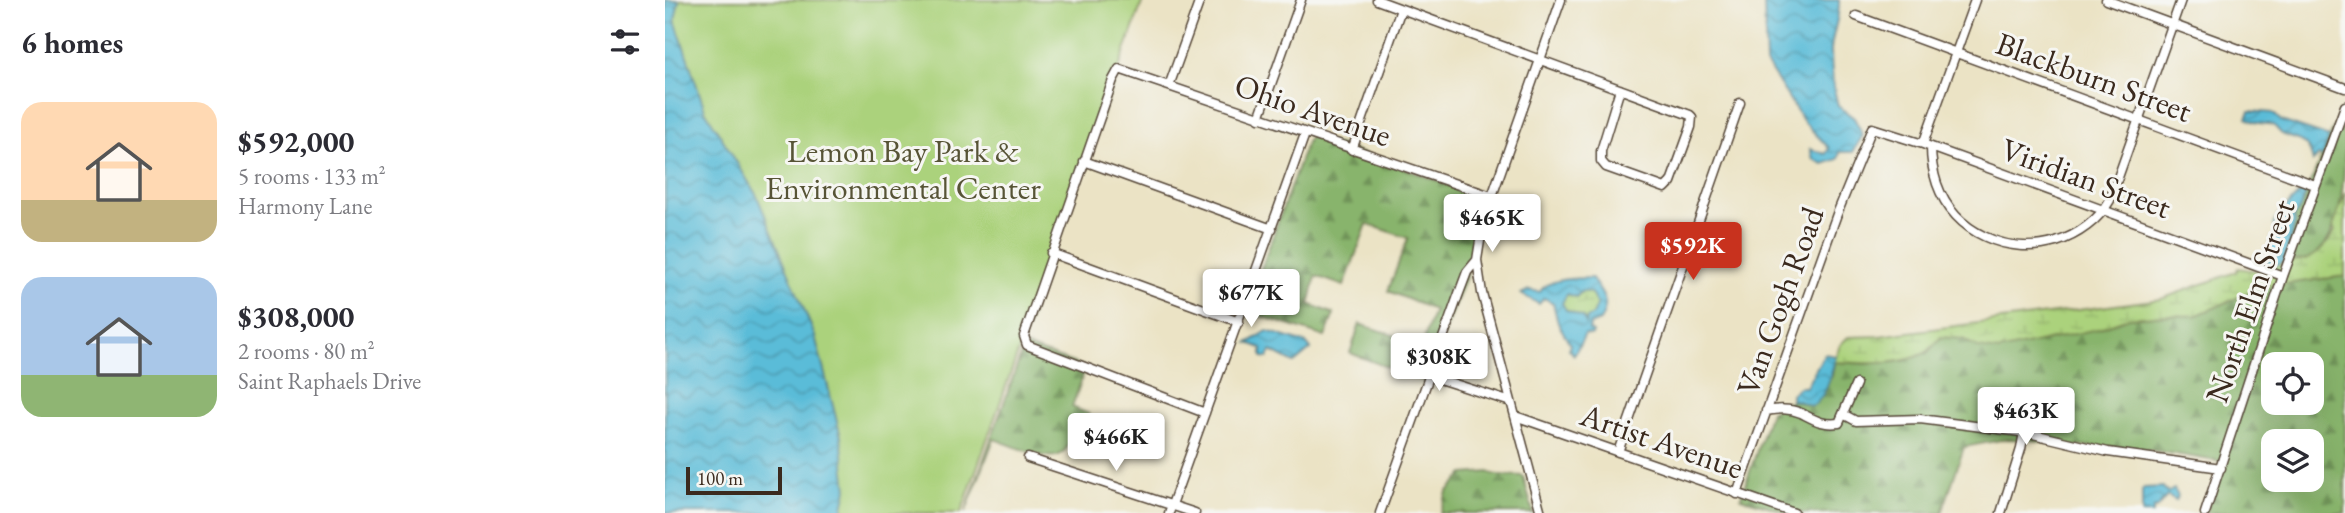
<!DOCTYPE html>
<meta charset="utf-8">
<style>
:root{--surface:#fff;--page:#f7f7f7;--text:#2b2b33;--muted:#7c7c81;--accent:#c8321e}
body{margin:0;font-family:"EB Garamond",serif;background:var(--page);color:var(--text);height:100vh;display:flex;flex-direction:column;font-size:26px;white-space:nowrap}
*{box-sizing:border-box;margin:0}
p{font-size:23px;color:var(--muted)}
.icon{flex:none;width:38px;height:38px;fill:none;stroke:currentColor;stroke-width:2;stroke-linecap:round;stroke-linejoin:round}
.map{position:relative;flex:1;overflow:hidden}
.panel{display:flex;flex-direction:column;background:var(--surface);width:665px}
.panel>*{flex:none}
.fabs{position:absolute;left:1596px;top:352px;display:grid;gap:14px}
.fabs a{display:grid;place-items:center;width:63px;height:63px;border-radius:14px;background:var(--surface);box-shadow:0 7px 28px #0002;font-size:35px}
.scale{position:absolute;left:21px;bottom:18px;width:96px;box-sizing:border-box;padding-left:7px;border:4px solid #3b2a1e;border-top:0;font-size:19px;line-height:24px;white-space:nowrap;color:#3b2a1e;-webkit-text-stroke:5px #f6f6f2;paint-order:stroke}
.price{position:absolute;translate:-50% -60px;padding:0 16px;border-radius:7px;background:#fff;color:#222;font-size:23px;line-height:46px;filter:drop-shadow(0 2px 4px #0008)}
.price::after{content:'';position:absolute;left:50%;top:42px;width:21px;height:16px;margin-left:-10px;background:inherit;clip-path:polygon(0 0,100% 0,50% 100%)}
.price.active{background:var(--accent);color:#fff}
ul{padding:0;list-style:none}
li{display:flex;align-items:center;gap:21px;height:175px;padding:0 21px}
li span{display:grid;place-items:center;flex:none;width:196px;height:140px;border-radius:21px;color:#555}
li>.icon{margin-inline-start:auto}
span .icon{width:84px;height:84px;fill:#fffc;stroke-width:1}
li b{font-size:30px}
h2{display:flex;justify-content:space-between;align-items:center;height:84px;padding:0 21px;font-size:30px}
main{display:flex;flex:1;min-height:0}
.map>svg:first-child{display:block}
</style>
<main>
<section class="panel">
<h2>6 homes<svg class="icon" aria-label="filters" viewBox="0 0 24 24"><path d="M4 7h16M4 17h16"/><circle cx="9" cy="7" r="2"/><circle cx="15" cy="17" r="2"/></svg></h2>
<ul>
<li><span style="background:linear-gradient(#ffd9b3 70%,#c2b280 0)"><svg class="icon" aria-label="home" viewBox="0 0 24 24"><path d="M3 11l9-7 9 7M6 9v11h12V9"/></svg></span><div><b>$592,000</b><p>5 rooms · 133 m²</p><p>Harmony Lane</p></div></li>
<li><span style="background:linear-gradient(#a9c7e8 70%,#8fb573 0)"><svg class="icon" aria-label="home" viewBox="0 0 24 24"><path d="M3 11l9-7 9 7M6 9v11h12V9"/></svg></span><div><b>$308,000</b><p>2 rooms · 80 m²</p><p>Saint Raphaels Drive</p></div></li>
</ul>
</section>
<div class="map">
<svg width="1680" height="513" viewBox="0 0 1680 513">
<defs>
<pattern id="forest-firs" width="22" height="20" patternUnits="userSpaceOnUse" patternTransform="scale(1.75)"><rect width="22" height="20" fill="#88b46c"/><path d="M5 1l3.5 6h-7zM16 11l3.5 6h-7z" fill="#709358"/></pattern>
<pattern id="wetland-marsh" width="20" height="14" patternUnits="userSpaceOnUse" patternTransform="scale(1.75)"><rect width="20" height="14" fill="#abd27c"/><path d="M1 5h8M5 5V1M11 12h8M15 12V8" fill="none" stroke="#94b46b"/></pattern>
<pattern id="water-waves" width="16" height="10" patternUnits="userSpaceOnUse" patternTransform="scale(1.75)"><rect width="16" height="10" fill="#5abcd8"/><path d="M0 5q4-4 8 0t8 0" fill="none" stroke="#4c99af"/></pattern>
</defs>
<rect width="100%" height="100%" fill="#f6f6f2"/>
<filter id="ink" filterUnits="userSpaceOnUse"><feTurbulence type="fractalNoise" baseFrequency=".0143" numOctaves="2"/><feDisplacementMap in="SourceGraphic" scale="14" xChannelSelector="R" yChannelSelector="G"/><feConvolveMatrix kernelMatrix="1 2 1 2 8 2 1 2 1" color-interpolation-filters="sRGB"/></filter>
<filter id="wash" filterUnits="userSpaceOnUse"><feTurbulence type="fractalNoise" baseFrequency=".00686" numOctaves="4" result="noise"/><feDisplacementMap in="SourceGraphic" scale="28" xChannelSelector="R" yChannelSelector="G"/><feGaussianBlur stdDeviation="1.57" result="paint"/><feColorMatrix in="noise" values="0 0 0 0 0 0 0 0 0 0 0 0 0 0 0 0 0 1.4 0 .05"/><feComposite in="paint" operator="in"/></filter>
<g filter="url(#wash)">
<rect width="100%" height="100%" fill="#ebe3c5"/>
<!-- green -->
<path fill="#abd27c" stroke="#737e4d" stroke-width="2" d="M0,0H478L296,513H170Z"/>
<!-- forest -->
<path fill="url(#forest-firs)" stroke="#626f45" stroke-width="2" fill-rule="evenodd" d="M1668,128L1680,132C1680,168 1680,244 1642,259C1634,262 1624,262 1615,263L1619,261L1630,223V212L1636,207Z
M646,135L812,195L806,232L811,244L808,259L761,382L685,353L695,324L757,345L769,310L723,291L743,238L702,224L679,286L651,276L644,304L669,314L660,337L581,311L642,141Z
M1680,276V513H1541L1558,462L1473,448L1404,446L1368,440L1341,439L1299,447L1277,513H1125L1076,498L1105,412L1129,400L1147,406L1167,376L1169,362L1203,364L1262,353L1276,337L1298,339L1313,348L1432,329L1463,318L1503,315L1530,316L1597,287ZM1608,364H1647V402H1608ZM1608,441H1647V480H1608Z
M359,346L421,367L407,407L424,414L417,432C405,436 404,450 394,455C382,462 342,443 329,439L300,513Z
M824,472C834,478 846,474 858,476L868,513H775L782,492L799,474Z"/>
<!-- wetland -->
<path fill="url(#wetland-marsh)" stroke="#737e4d" stroke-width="2" d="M1680,193V276L1597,287L1530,316L1503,315L1463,318L1432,329L1334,351L1313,348L1298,339L1276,337C1271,342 1266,350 1260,353C1233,367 1198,363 1169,362L1175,345L1183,337L1214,336L1496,299L1571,272L1573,268L1598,272L1615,263L1642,259L1658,249L1670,231L1668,227Z
M917,291L926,293L932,305L928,315L922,323L917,317L901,310L896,303L902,294L911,297Z"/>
<!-- water -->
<path fill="url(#water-waves)" stroke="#4a737b" stroke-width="2" fill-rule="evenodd" d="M0,0L14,1L10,20L40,110L92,196L150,336L176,437L182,489L177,513H0Z
M1099,0H1174C1175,18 1167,33 1166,50C1166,68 1168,88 1173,106L1189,118L1198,135L1188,152H1175L1173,159L1158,164L1148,159L1145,149L1161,154L1164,148L1139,122L1101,63Z
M1585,111L1608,113L1616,121L1664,137L1657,157L1653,156L1648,162C1644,140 1634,141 1617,134C1614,132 1612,128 1609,126C1600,121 1594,127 1582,118Z
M1638,190L1640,194L1636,207L1629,217L1630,223L1619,261L1612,265L1600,261L1606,238L1611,234L1609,223L1614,214Z
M927,278C936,295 947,300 935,321L925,325L924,330L928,332L927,335L920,334L909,355L904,349L905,344L893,323L888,303L879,298L874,304L856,294L864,290L875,292C883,277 911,279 927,278ZM917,291L926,293L932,305L928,315L922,318L921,323L917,317L901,310L897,303L902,294L911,297Z
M602,331L641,343L646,349L629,363L606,351L603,358L597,357V348L583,343Z
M1159,354L1171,356C1166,373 1163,396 1147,406L1129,400L1126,401V394L1134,387H1141Z
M1498,487L1502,493L1509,489L1513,496L1511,501L1502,496L1492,508L1488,509V513H1477V490L1479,488Z"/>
</g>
<g filter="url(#ink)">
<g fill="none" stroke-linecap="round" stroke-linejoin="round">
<!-- minor casing -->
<g stroke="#554637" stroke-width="11">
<path id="minor" d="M712,0L1025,115L1027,117L1026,127L1006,182L1000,188L941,167L936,161V151L955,89
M1441,0L1680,88
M1191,16L1650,185
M504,86L535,0
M594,118L636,0
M1258,144L1310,0
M1266,147C1266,159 1268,172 1272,184C1289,233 1343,256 1391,242C1413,235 1434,220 1445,200L1516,0
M687,150L736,9
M419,161L607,229
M386,253L574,322
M765,376L846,402
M1101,411C1113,409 1124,408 1136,413C1150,420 1157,425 1174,423L1191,384
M540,413L362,345L359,336L448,80L454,69L826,196
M1178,414L1191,421L1255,419L1364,433L1443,452L1556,468
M850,416L1129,513
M953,452L1075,103
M363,458L530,513
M1072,494L1172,214L1207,128L1258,144L1618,276
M504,513L640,134
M715,513L793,296L802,272L812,260
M876,513L817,293L812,260L818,222L896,0
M1336,513L1356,449L1359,432
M1540,513L1618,276L1680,106"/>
</g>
<!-- minor -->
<use href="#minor" stroke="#fff" stroke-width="8"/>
</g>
</g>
<g text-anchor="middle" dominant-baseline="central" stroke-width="6" stroke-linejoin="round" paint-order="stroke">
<!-- street labels -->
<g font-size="32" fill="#3b2a1e" stroke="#f6f6f2">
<text transform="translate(1429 77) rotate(20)">Blackburn Street</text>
<text transform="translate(648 110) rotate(19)">Ohio Avenue</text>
<text transform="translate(1421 178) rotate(20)">Viridian Street</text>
<text transform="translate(1115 301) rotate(-70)">Van Gogh Road</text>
<text transform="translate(1585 301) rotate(-71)">North Elm Street</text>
<text transform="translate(997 441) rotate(19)">Artist Avenue</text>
</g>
<!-- park labels -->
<g font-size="32" fill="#575436" stroke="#f6f6f2">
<text x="238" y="151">Lemon Bay Park &amp;<tspan x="238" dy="37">Environmental Center</tspan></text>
</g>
</g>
</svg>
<div class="fabs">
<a><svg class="icon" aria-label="locate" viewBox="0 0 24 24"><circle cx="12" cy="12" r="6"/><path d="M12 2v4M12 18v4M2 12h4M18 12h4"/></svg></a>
<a><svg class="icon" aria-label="layers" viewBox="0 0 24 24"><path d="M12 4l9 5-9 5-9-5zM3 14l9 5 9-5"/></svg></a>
</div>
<div class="scale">100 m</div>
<b class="price" style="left:827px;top:254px">$465K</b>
<b class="price active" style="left:1028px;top:282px">$592K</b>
<b class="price" style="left:586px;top:329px">$677K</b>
<b class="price" style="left:774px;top:393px">$308K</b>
<b class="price" style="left:1361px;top:447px">$463K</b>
<b class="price" style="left:451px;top:473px">$466K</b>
</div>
</main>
